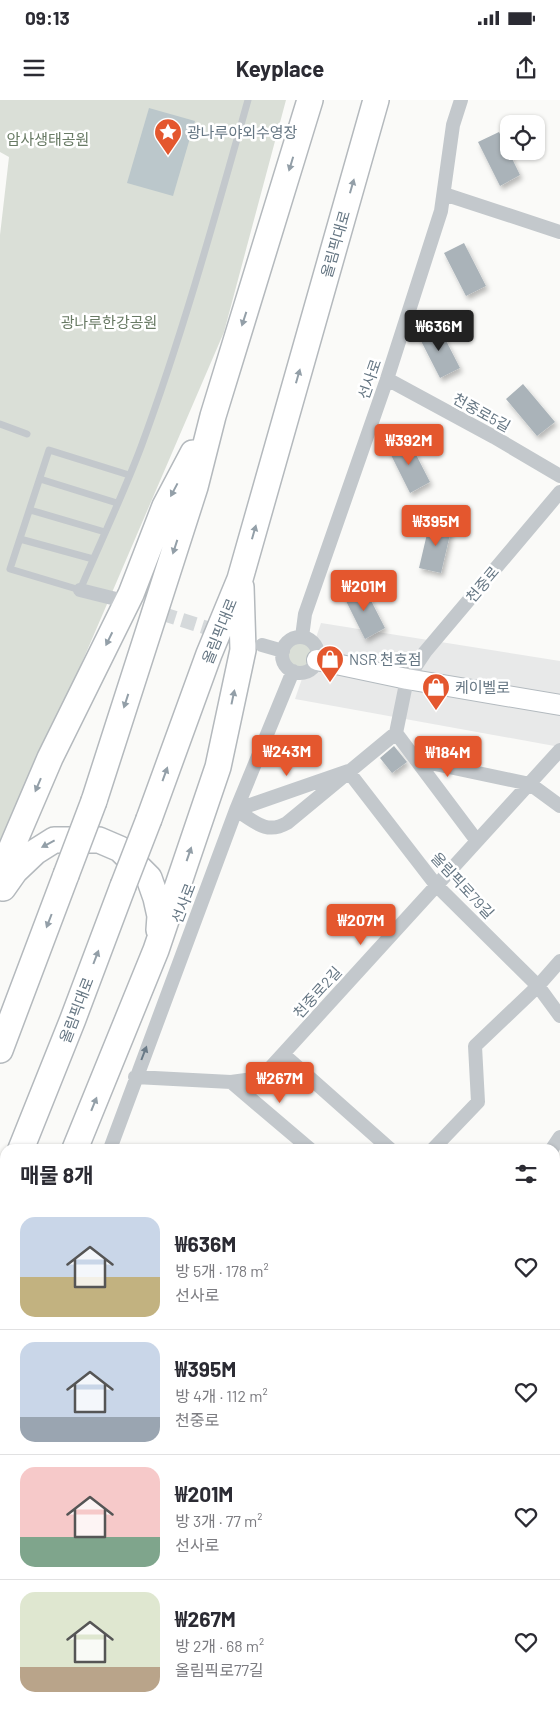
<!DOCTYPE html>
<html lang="ko">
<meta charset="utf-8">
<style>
:root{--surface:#fff;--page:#f2f2f3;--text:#2b2b33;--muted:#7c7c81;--line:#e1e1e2;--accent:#e4572e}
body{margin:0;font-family:Barlow,"Noto Sans KR",sans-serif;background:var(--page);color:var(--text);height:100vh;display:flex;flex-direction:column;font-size:19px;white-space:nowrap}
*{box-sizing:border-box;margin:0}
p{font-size:16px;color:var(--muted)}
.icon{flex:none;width:28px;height:28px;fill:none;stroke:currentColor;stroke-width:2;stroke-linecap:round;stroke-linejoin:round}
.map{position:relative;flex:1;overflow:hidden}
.side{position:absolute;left:0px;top:1044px;width:560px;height:571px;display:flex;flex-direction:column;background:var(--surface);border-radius:15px 15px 0 0;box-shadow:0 1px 4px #0004}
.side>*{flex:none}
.controls{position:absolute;left:500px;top:15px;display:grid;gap:10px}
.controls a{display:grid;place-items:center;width:45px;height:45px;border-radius:10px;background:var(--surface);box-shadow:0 1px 4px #0004;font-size:25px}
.price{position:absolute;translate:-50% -42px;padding:0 11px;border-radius:5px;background:var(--accent);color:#fff;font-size:16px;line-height:32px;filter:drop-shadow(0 1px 2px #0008)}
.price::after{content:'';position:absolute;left:50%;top:30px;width:15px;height:11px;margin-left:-8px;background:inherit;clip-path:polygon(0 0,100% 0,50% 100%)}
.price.selected{background:#222;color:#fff}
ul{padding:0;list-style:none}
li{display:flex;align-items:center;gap:15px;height:125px;padding:0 20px}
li+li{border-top:1px solid var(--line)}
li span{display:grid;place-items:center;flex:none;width:140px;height:100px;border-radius:15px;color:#555}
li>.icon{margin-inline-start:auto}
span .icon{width:60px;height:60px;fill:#fffc;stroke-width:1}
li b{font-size:21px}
h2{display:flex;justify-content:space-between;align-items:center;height:60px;padding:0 20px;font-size:21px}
.status{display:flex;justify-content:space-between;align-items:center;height:35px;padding:0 25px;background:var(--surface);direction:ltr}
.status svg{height:14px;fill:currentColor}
header{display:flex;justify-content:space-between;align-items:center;height:65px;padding:0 20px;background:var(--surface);font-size:22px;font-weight:700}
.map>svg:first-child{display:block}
</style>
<div class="status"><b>09:13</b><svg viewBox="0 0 49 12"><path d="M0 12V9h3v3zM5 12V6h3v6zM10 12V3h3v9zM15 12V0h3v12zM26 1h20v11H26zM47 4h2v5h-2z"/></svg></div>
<header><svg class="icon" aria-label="menu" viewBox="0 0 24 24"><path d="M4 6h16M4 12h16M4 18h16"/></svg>Keyplace<svg class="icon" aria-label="share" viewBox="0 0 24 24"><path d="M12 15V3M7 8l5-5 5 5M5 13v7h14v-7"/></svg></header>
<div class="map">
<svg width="560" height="1614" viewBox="0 0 560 1614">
<defs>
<filter id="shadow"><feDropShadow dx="2.5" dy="4" stdDeviation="2.5" flood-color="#0004"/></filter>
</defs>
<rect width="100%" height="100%" fill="#fafaf8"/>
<!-- built -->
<path fill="#e8e9e9" d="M321,523L560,561V647L295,599Z"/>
<!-- green -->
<path fill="#dadfd7" d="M0,0H286L224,232L0,753V135L9,57L0,52Z
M288 555a12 12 0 1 1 24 0a12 12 0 1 1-24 0Z"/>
<!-- water -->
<path fill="#bbc7cb" d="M149,8L195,21L173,96L127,83Z"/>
<!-- building -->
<path fill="#aab3b9" filter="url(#shadow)" d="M499,32L520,75L500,86L478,42Z
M464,143L486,186L466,196L444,153Z
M438,225L460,268L440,278L418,235Z
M523,284L555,322L537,336L506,299Z
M408,339L430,382L410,393L388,349Z
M430,421L452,426L441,473L419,468Z
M363,485L385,528L365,539L343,495Z
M394,646L407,662L392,673L380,658Z"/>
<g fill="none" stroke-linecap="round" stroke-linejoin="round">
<!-- street-tunnel -->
<path stroke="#d5d9db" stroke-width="14" stroke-dasharray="14 7" stroke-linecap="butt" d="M122,501L223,533"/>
<!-- secondary casing -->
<g stroke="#b3babf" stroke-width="22">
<path id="secondary" d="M317,560L407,579L560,605
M0,1310L5,1312
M555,1535L560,1537"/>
</g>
<!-- highway casing -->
<g stroke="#b4b9bd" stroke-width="28">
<path id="highway" d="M94,701L195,387L213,316L310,0
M149,719L209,554L240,479L376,0
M0,783L11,749L50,658L131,494L165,406L193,353
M3,788L15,771L35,752L54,740H99L120,749L149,778L156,798L160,816L159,830
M0,950L66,775
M21,1049L73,919L123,786
M75,1049L156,850L218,667L243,550L241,487
M0,1102L5,1089
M0,1219L5,1211"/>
</g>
<!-- lane -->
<path stroke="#c3c8cc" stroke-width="7" d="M0,324L27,334
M129,375L49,350L10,469L80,490C100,443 123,395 141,347C183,233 215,117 248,0
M40,379L117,403
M30,410L105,432
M20,439L93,459"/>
<!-- street -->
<path stroke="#c3c8cc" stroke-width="14" d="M444,94L560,132
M387,279L494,337L560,376
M80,490L116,499
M302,537L305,514L387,279L441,111L453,25L461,0
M282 555a18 18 0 1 1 36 0a18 18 0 1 1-36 0Z
M262,545L283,551
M396,633L477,741
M416,660L530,684L560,706
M236,710C254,721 266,735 287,723L396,633L407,579L425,552L560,392
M236,710L348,671L436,785L538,886L560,916
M283,954L390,1049
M135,977L231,982L261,978L560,650
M231,982L310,1049
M110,1049L236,710L293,571
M433,1049L478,1002L475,946L538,886L560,861
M552,1049L560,1037
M555,1178L560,1170
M555,1214L560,1217
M0,1284L5,1275
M555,1326L560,1315
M0,1328L5,1330
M0,1387L5,1380
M0,1409L5,1410
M0,1420L5,1426
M0,1491L5,1482
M555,1605L560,1607
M0,1606L5,1602
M105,1610L106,1614
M216,1610L222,1614
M84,1614L89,1610
M186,1614L189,1610
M248,1614L251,1610
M326,1614L330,1610
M410,1614L411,1610
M477,1614L478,1610
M538,1614L540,1610"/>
<!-- secondary -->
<use href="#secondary" stroke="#fff" stroke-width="20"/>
<!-- highway -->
<use href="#highway" stroke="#fff" stroke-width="25"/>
<!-- highway-bridge casing -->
<g stroke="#b4b9bd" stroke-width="28" stroke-linecap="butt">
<path id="highway-bridge" d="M66,775L94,701
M123,786L149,719"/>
</g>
<!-- highway-bridge -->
<use href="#highway-bridge" stroke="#fff" stroke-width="25"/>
</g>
<!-- one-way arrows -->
<defs><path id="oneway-solid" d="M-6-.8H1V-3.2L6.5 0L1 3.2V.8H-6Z" transform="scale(1.25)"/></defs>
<g fill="#939fa8">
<use href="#oneway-solid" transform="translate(291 64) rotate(107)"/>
<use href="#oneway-solid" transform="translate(352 86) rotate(-74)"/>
<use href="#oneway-solid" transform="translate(244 219) rotate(108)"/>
<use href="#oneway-solid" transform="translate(298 276) rotate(-74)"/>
<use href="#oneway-solid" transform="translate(174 390) rotate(118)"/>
<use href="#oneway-solid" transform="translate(254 432) rotate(-74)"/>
<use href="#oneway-solid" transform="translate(175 447) rotate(108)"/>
<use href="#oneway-solid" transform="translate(109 539) rotate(116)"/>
<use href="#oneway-solid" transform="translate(233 597) rotate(-78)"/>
<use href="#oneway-solid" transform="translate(126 601) rotate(108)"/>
<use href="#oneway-solid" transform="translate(165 674) rotate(-70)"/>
<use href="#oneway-solid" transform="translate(38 685) rotate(113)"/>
<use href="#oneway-solid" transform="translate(48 744) rotate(152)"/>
<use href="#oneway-solid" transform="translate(189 754) rotate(-71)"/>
<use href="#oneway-solid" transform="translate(49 821) rotate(111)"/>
<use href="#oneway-solid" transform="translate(96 857) rotate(-69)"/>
<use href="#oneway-solid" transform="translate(94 1004) rotate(-68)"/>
</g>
<use fill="#6a7a87" href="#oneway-solid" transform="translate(144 953) rotate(-69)"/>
<!-- icons -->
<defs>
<g id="sight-pin" transform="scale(1.4375)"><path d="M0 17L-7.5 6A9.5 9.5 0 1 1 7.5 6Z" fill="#e4572e" stroke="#fff"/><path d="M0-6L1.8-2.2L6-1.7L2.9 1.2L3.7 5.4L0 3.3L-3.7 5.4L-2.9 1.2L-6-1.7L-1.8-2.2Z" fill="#fff"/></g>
<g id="shop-pin" transform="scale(1.4375)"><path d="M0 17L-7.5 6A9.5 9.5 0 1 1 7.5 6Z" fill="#e4572e" stroke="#fff"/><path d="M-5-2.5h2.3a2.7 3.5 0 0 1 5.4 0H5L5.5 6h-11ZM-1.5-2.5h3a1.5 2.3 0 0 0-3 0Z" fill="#fff"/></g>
</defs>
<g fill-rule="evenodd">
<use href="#sight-pin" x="168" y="32"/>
<use href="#shop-pin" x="330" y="559"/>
<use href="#shop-pin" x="436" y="587"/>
</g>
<g text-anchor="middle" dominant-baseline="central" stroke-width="5" stroke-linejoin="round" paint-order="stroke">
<!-- poi labels -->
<g font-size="15" fill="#657683" stroke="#fff" text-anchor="start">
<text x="187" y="32">광나루야외수영장</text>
<text x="349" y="559">NSR 천호점</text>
<text x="455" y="587">케이벨로</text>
</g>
<!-- park labels -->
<g font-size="15" fill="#687a64" stroke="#fff">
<text x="48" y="39">암사생태공원</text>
<text x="109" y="222">광나루한강공원</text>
</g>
<!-- street labels -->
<g font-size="15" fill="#657683" stroke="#fff">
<text transform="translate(335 144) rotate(-74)">올림픽대로</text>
<text transform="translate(369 279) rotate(-71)">선사로</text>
<text transform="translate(482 312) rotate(29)">천중로5길</text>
<text transform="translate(482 484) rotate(-50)">천중로</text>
<text transform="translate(219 531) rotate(-68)">올림픽대로</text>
<text transform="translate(463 785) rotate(47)">올림픽로79길</text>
<text transform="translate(183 803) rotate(-69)">선사로</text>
<text transform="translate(317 892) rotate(-48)">천중로2길</text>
<text transform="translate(76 910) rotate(-69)">올림픽대로</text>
</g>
</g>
</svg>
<div class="controls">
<a><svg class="icon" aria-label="locate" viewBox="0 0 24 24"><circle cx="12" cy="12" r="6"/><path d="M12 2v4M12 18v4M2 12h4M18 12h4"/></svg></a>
</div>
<b class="price selected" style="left:439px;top:252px">₩636M</b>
<b class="price" style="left:409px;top:366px">₩392M</b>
<b class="price" style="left:436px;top:447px">₩395M</b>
<b class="price" style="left:364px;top:512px">₩201M</b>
<b class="price" style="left:287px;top:677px">₩243M</b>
<b class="price" style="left:448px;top:678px">₩184M</b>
<b class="price" style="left:361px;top:846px">₩207M</b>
<b class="price" style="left:280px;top:1004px">₩267M</b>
<section class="side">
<h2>매물 8개<svg class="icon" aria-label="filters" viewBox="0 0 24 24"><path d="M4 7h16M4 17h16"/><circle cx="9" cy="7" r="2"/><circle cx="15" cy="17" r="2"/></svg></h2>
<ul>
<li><span style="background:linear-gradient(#c9d6e8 60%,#c2b280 0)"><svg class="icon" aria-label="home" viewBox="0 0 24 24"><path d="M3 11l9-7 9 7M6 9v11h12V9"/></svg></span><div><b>₩636M</b><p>방 5개 · 178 m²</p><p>선사로</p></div><svg class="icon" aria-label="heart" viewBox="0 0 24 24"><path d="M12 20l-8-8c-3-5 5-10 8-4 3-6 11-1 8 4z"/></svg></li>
<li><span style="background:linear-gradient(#c9d6e8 75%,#9aa5b1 0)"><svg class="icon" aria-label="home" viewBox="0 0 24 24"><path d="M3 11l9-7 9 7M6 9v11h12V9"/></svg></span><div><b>₩395M</b><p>방 4개 · 112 m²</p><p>천중로</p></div><svg class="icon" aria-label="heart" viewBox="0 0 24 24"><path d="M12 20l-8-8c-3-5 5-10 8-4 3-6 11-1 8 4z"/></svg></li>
<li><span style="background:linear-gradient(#f6c9c9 70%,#7fa58c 0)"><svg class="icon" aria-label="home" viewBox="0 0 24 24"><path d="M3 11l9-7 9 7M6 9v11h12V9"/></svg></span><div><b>₩201M</b><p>방 3개 · 77 m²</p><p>선사로</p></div><svg class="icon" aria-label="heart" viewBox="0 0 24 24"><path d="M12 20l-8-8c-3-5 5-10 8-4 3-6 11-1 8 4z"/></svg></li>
<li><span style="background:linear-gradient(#dfe7d0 75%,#b9a48a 0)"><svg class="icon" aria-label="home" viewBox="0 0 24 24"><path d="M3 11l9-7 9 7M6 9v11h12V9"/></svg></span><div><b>₩267M</b><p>방 2개 · 68 m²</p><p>올림픽로77길</p></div><svg class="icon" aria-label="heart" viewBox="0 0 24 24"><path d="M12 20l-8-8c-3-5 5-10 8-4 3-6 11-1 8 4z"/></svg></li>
</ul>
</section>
</div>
